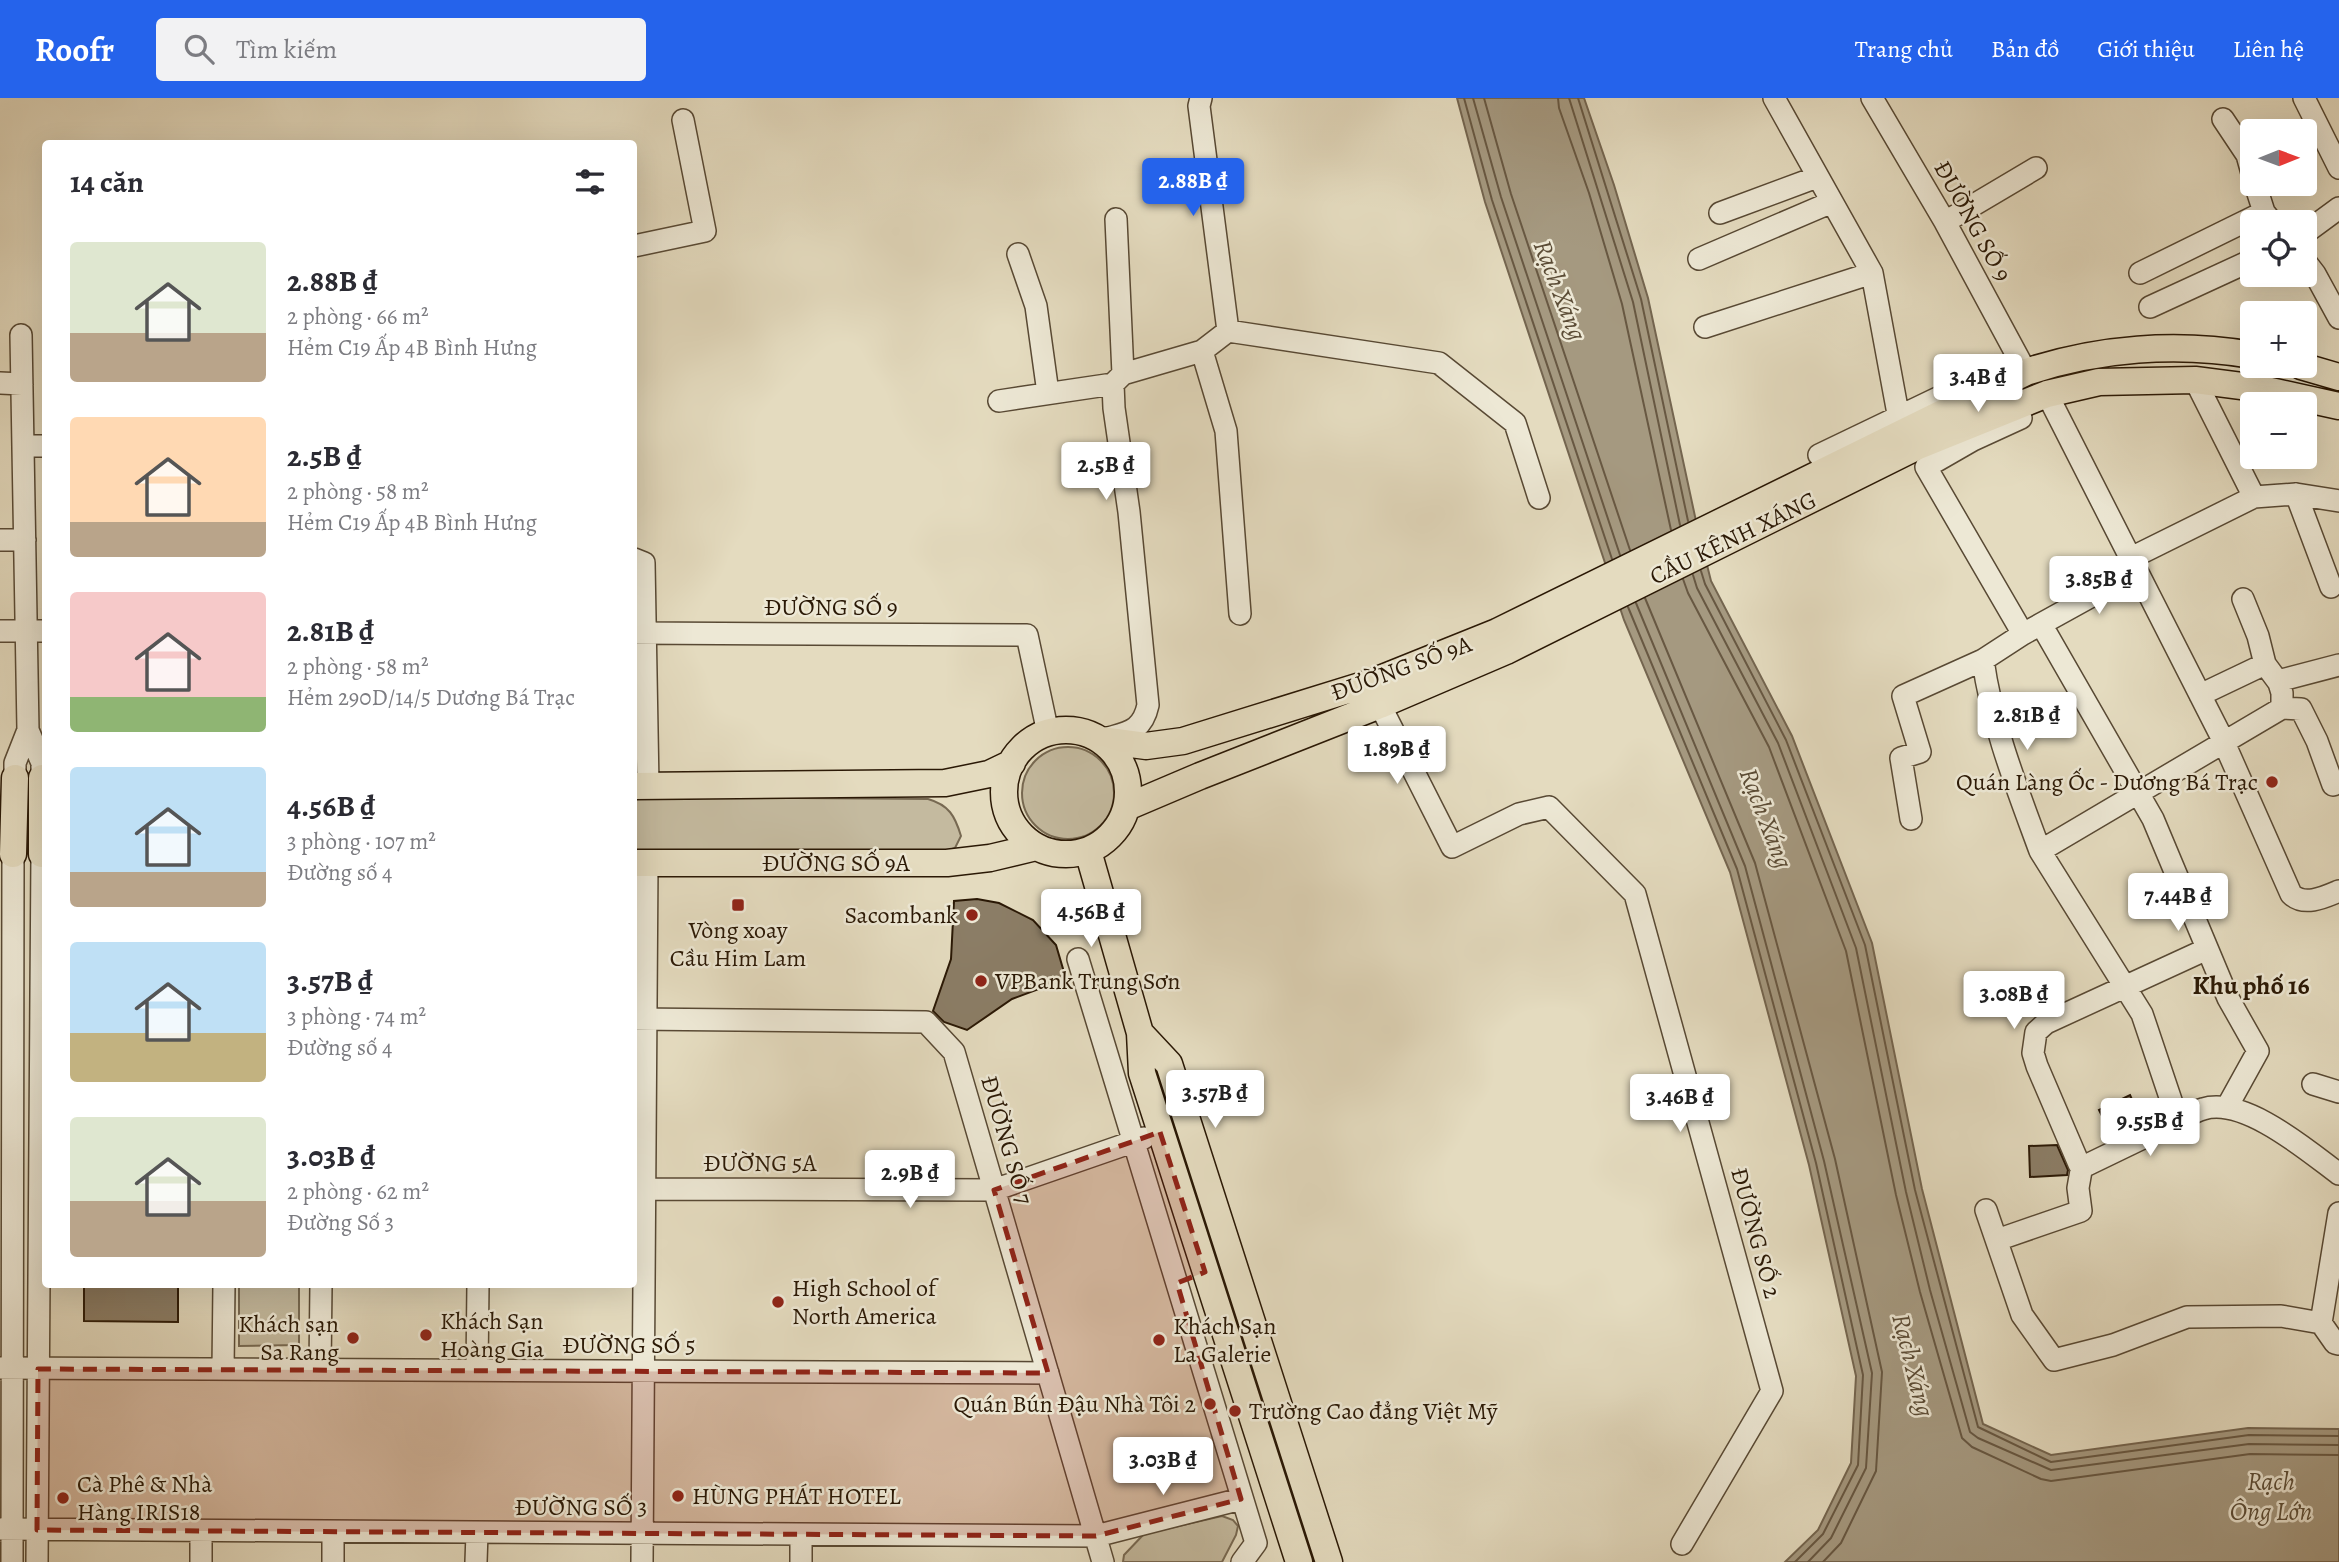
<!DOCTYPE html>
<html lang="vi">
<meta charset="utf-8">
<style>
:root{--surface:#fff;--page:#f2f2f3;--text:#2b2b33;--muted:#7c7c81;--accent:#2563eb}
body{margin:0;font-family:Alegreya,serif;background:var(--page);color:var(--text);height:100vh;display:flex;flex-direction:column;font-size:26px;white-space:nowrap}
*{box-sizing:border-box;margin:0}
p{font-size:23px;color:var(--muted)}
.icon{flex:none;width:38px;height:38px;fill:none;stroke:currentColor;stroke-width:2;stroke-linecap:round;stroke-linejoin:round}
.map{position:relative;flex:1;overflow:hidden}
.panel{position:absolute;left:42px;top:42px;width:595px;height:1148px;display:flex;flex-direction:column;background:var(--surface);border-radius:7px;box-shadow:0 7px 28px #0002}
.panel>*{flex:none}
.needle{width:46px;rotate:89deg}
.tools{position:absolute;left:2240px;top:21px;display:grid;gap:14px}
.tools a{display:grid;place-items:center;width:77px;height:77px;border-radius:7px;background:var(--surface);box-shadow:0 7px 28px #0002;font-size:35px}
.price{position:absolute;translate:-50% -60px;padding:0 16px;border-radius:7px;background:#fff;color:#222;font-size:23px;line-height:46px;filter:drop-shadow(0 2px 4px #0008)}
.price::after{content:'';position:absolute;left:50%;top:42px;width:21px;height:16px;margin-left:-10px;background:inherit;clip-path:polygon(0 0,100% 0,50% 100%)}
.price.on{background:var(--accent);color:#fff}
ul{padding:0;list-style:none}
li{display:flex;align-items:center;gap:21px;height:175px;padding:0 28px}
li span{display:grid;place-items:center;flex:none;width:196px;height:140px;border-radius:7px;color:#555}
li>.icon{margin-inline-start:auto}
span .icon{width:84px;height:84px;fill:#fffc;stroke-width:1}
li b{font-size:30px}
h2{display:flex;justify-content:space-between;align-items:center;height:84px;padding:0 28px;font-size:30px}
header{display:flex;align-items:center;gap:42px;box-sizing:border-box;height:98px;padding:0 35px;background:var(--accent);color:#fff}
header strong{font-size:33px}
nav{display:flex;gap:38px;margin-inline-start:auto;font-size:24px}
.search{width:490px;height:63px;background:var(--page);display:flex;align-items:center;gap:18px;box-sizing:border-box;padding:0 24px;border-radius:7px;color:var(--muted);font-size:26px}
.map>svg:first-child{display:block}
</style>
<header>
<strong>Roofr</strong>
<div class="search"><svg class="icon" aria-label="search" viewBox="0 0 24 24"><circle cx="10" cy="10" r="6"/><path d="M15 15l6 6"/></svg>Tìm kiếm</div>
<nav><a>Trang chủ</a><a>Bản đồ</a><a>Giới thiệu</a><a>Liên hệ</a></nav>
</header>
<div class="map">
<svg width="2339" height="1464" viewBox="0 0 2339 1464">
<rect width="100%" height="100%" fill="#e4dbbf"/>
<filter id="stains"><feTurbulence type="fractalNoise" baseFrequency=".00286" numOctaves="4"/><feColorMatrix values="0 0 0 0 .2 0 0 0 0 .09 0 0 0 0 .02 0 0 0 .5 -.17"/></filter>
<radialGradient id="worn" r=".72"><stop offset=".6" stop-color="#630" stop-opacity="0"/><stop offset="1" stop-color="#630" stop-opacity=".3"/></radialGradient>
<!-- green -->
<path fill="#c4ba9f" stroke="#776952" stroke-width="2" d="M1022 695a46 46 0 1 1 92 0a46 46 0 1 1-92 0Z
M634,699L928,701C949,707 955,718 961,738L955,750L943,754L634,753Z
M239,1187H299V1247L239,1248Z
M1222,1418L1233,1422L1238,1428L1236,1437L1222,1464H1123L1124,1457L1144,1436Z"/>
<!-- water -->
<path fill="#a59980" stroke="#74654f" stroke-width="2" d="M1457,0H1584L1614,87L1648,200L1696,423L1711,483L1792,638L1872,845L1922,1091L1983,1326L2051,1357L2248,1330L2339,1331V1464H1785L1818,1432L1851,1365L1856,1278L1809,1067L1730,774L1624,522L1485,104Z"/>
<g fill="none" stroke-linecap="round" stroke-linejoin="round">
<!-- shore -->
<path stroke="#685842" stroke-width="2" d="M1464,0L1492,102L1612,461
M1473,0L1501,99L1620,457
M1484,0L1511,96L1630,452
M1558,0L1559,10L1589,95L1622,206L1671,432
M1569,0L1633,204L1680,427
M1578,0L1641,201L1688,423
M1701,473L1705,486L1786,642L1865,847L1915,1092L1978,1329L2051,1364L2249,1337L2339,1338
M1693,477L1697,490L1778,645L1856,850L1906,1094L1930,1192L1970,1334L1978,1340L2051,1372L2249,1346L2339,1347
M1683,481L1688,495L1769,649L1846,853L1896,1097L1920,1194L1962,1340L1972,1349L2041,1381L2051,1383L2250,1356L2339,1357
M1645,500L1755,765L1835,1061L1882,1274L1876,1373L1841,1445L1823,1464
M1636,505L1745,768L1824,1063L1872,1275L1866,1370L1831,1440L1808,1464
M1628,509L1737,771L1816,1065L1863,1277L1858,1367L1823,1436L1795,1464"/>
</g>
<!-- building -->
<path fill="#8b7d66" stroke="#2a1805" stroke-width="2" d="M977,801L999,805L1033,822L1056,847L1066,881L1012,901L967,932L944,924L933,913L951,861L954,803Z
M2130,997L2139,1018L2109,1032L2099,1012Z
M2057,1047L2068,1072L2067,1077L2030,1079L2029,1048Z
M84,1186H178V1224L84,1223Z"/>
<g fill="none" stroke-linecap="round" stroke-linejoin="round">
<!-- minor casing -->
<g stroke="#584934" stroke-width="24">
<path id="minor" d="M1774,0L1872,175L1899,321
M1872,0L1945,124L2026,274
M2304,0L2339,70
M2223,21L2247,57L2252,75
M2255,86L2264,114L2272,124
M1720,115L1817,79
M1116,121L1123,276
M1945,124L2036,70
M2305,135L2339,110
M634,148L705,133L683,22
M1018,156L1036,208L1048,295
M1699,161L1832,104
M2305,163L2315,176L2339,220
M2140,175L2264,114
M2150,209L2252,162
M1705,229L1872,175
M1228,233L1439,265L1515,325L1539,400
M1202,253L1226,333L1240,516
M2195,282L2254,399
M0,285L22,286
M2047,296L2222,640L2291,796C2304,809 2325,799 2339,793
M999,303L1113,286
M2021,320L1973,342L1926,369L2023,536L2041,526L2153,721L2228,900L2258,953L2227,1009
M24,348H46
M1819,357L2019,261
M2296,396L2331,489
M0,442H25
M2131,460L2254,399L2296,396L2339,403
M634,461L644,465L648,688
M2243,501L2258,538L2265,566L2279,585L2282,595V610L2301,611L2317,643L2333,687
M2041,526L2137,473
M0,533H46
M634,535L1027,537L1048,635
M1983,562C1992,628 2017,690 2040,753
M2278,583L2339,567
M2200,597L2265,566
M1380,607L1452,749L1519,716L1549,709L1635,796L1772,1293L1682,1446
M2282,610L2040,753L2142,916L2178,1023C2186,1019 2195,1013 2203,1011C2244,998 2308,1053 2339,1076
M28,632L42,665V680
M1102,642C1126,634 1142,635 1148,607L1129,414L1114,310L1113,286L1123,276L1202,253L1228,233L1199,8L1201,0
M15,680V665L28,632L21,237
M1911,721L1901,660L1920,654L1903,598L1983,562L2023,536
M1078,861L1256,1445L1242,1464
M634,921L926,924L954,954L1103,1464
M2313,986L2339,994
M2178,1023L2087,1067L2079,1066L2037,968L2033,955L2036,934L2046,925L2207,851
M644,1091L994,1092L1144,1040
M1986,1112L2022,1217L2054,1262L2113,1247L2187,1219L2281,1218L2321,1225
M1997,1142L2081,1113L2078,1090L2082,1067
M2321,1225L2339,1115
M2321,1225L2335,1245L2339,1246
M0,1270L1048,1275
M223,1271L224,1186
M320,1271L321,1186
M477,1272L478,1186
M0,1431L1096,1438L1241,1401
M333,1434V1464
M12,1464L13,756
M37,1464L42,756
M201,1464V1433
M476,1464L477,1435
M642,1464L647,765
M801,1464V1437"/>
</g>
<!-- major casing -->
<g stroke="#2a1805" stroke-width="29">
<path id="major" d="M2301,268L2339,279
M1004 694a62 62 0 1 1 124 0a62 62 0 1 1-124 0Z
M1101,642L1146,648L1183,643L1370,585L1497,534L2026,274C2098,250 2177,244 2252,257
M634,688L945,685L989,676L1012,665
M1127,709L1200,678L1380,607L1506,553L1916,349L2047,296L2099,284L2195,282L2257,290L2339,308
M1088,753L1140,935L1142,975L1299,1464
M13,756L15,680
M42,756V680
M634,765H947L990,760L1036,749
M1140,935L1169,966L1329,1464"/>
</g>
<!-- minor -->
<use href="#minor" stroke="#ede8d5" stroke-width="21"/>
<!-- major -->
<use href="#major" stroke="#e4dbbf" stroke-width="26"/>
</g>
<!-- marked area -->
<path fill="#8f2418" fill-opacity="0.2" stroke="#8f2418" stroke-width="5" stroke-dasharray="14 9" stroke-linejoin="round" d="M1160,1034L1205,1174L1177,1185L1241,1401L1096,1438L37,1432L38,1271L1048,1275L994,1092Z"/>
<!-- markers -->
<g fill="#8f2418" stroke="#ede8d5" stroke-width="2.5">
<circle cx="2272" cy="684" r="7"/>
<rect x="731" y="800" width="14" height="14" rx="3.5"/>
<circle cx="972" cy="817" r="7"/>
<circle cx="981" cy="883" r="7"/>
<circle cx="778" cy="1204" r="7"/>
<circle cx="426" cy="1237" r="7"/>
<circle cx="353" cy="1240" r="7"/>
<circle cx="1159" cy="1242" r="7"/>
<circle cx="1210" cy="1306" r="7"/>
<circle cx="1235" cy="1313" r="7"/>
<circle cx="678" cy="1398" r="7"/>
<circle cx="63" cy="1400" r="7"/>
</g>
<g text-anchor="middle" dominant-baseline="central" stroke-width="5" stroke-linejoin="round" paint-order="stroke">
<!-- street labels -->
<g font-size="24" fill="#2a1805" stroke="#ede8d5">
<text transform="translate(1973 123) rotate(61)">ĐƯỜNG SỐ 9</text>
<text transform="translate(1733 440) rotate(-26)">CẦU KÊNH XÁNG</text>
<text x="831" y="509">ĐƯỜNG SỐ 9</text>
<text transform="translate(1401 570) rotate(-20)">ĐƯỜNG SỐ 9A</text>
<text x="836" y="765">ĐƯỜNG SỐ 9A</text>
<text transform="translate(1007 1042) rotate(74)">ĐƯỜNG SỐ 7</text>
<text x="760" y="1065">ĐƯỜNG 5A</text>
<text transform="translate(1756 1135) rotate(75)">ĐƯỜNG SỐ 2</text>
<text x="629" y="1247">ĐƯỜNG SỐ 5</text>
<text x="581" y="1409">ĐƯỜNG SỐ 3</text>
</g>
<!-- poi labels -->
<g font-size="24" fill="#2a1805" stroke="#ede8d5" text-anchor="start">
<text x="2258" y="684" text-anchor="end">Quán Làng Ốc - Dương Bá Trạc</text>
<text x="958" y="817" text-anchor="end">Sacombank</text>
<text x="738" y="832" text-anchor="middle">Vòng xoay<tspan x="738" dy="28">Cầu Him Lam</tspan></text>
<text x="995" y="883">VPBank Trung Sơn</text>
<text x="792" y="1190">High School of<tspan x="792" dy="28">North America</tspan></text>
<text x="440" y="1223">Khách Sạn<tspan x="440" dy="28">Hoàng Gia</tspan></text>
<text x="339" y="1226" text-anchor="end">Khách sạn<tspan x="339" dy="28">Sa Rang</tspan></text>
<text x="1173" y="1228">Khách Sạn<tspan x="1173" dy="28">La Galerie</tspan></text>
<text x="1196" y="1306" text-anchor="end">Quán Bún Đậu Nhà Tôi 2</text>
<text x="1249" y="1313">Trường Cao đẳng Việt Mỹ</text>
<text x="77" y="1386">Cà Phê &amp; Nhà<tspan x="77" dy="28">Hàng IRIS18</tspan></text>
<text x="692" y="1398">HÙNG PHÁT HOTEL</text>
</g>
<!-- water labels -->
<g font-size="26" font-style="italic" fill="#5b4c36" stroke="#ede8d5">
<text transform="translate(1560 192) rotate(69)">Rạch Xáng</text>
<text transform="translate(1766 720) rotate(69)">Rạch Xáng</text>
<text transform="translate(1913 1267) rotate(76)">Rạch Xáng</text>
<text x="2271" y="1383">Rạch<tspan x="2271" dy="30">Ông Lớn</tspan></text>
</g>
<!-- neighbourhood labels -->
<g font-size="26" font-weight="bold" fill="#2a1805" stroke="#ede8d5">
<text x="2251" y="887">Khu phố 16</text>
</g>
</g>
<rect width="100%" height="100%" filter="url(#stains)"/>
<rect width="100%" height="100%" fill="url(#worn)"/>
</svg>
<div class="tools">
<a><svg class="needle" viewBox="-14 -14 28 28"><path d="M0-13l5 13h-10z" fill="#e53935"/><path d="M0 13l5-13h-10z" fill="#7c7c81"/></svg></a>
<a><svg class="icon" aria-label="locate" viewBox="0 0 24 24"><circle cx="12" cy="12" r="6"/><path d="M12 2v4M12 18v4M2 12h4M18 12h4"/></svg></a>
<a>+</a>
<a>−</a>
</div>
<b class="price on" style="left:1193px;top:120px">2.88B ₫</b>
<b class="price" style="left:1978px;top:316px">3.4B ₫</b>
<b class="price" style="left:1106px;top:404px">2.5B ₫</b>
<b class="price" style="left:2099px;top:518px">3.85B ₫</b>
<b class="price" style="left:2027px;top:654px">2.81B ₫</b>
<b class="price" style="left:1397px;top:688px">1.89B ₫</b>
<b class="price" style="left:2178px;top:835px">7.44B ₫</b>
<b class="price" style="left:1091px;top:851px">4.56B ₫</b>
<b class="price" style="left:2014px;top:933px">3.08B ₫</b>
<b class="price" style="left:1215px;top:1032px">3.57B ₫</b>
<b class="price" style="left:1680px;top:1036px">3.46B ₫</b>
<b class="price" style="left:2150px;top:1060px">9.55B ₫</b>
<b class="price" style="left:910px;top:1112px">2.9B ₫</b>
<b class="price" style="left:1163px;top:1399px">3.03B ₫</b>
<section class="panel">
<h2>14 căn<svg class="icon" aria-label="filters" viewBox="0 0 24 24"><path d="M4 7h16M4 17h16"/><circle cx="9" cy="7" r="2"/><circle cx="15" cy="17" r="2"/></svg></h2>
<ul>
<li><span style="background:linear-gradient(#dfe7d0 65%,#b9a48a 0)"><svg class="icon" aria-label="home" viewBox="0 0 24 24"><path d="M3 11l9-7 9 7M6 9v11h12V9"/></svg></span><div><b>2.88B ₫</b><p>2 phòng · 66 m²</p><p>Hẻm C19 Ấp 4B Bình Hưng</p></div></li>
<li><span style="background:linear-gradient(#ffd9b3 75%,#b9a48a 0)"><svg class="icon" aria-label="home" viewBox="0 0 24 24"><path d="M3 11l9-7 9 7M6 9v11h12V9"/></svg></span><div><b>2.5B ₫</b><p>2 phòng · 58 m²</p><p>Hẻm C19 Ấp 4B Bình Hưng</p></div></li>
<li><span style="background:linear-gradient(#f6c9c9 75%,#8fb573 0)"><svg class="icon" aria-label="home" viewBox="0 0 24 24"><path d="M3 11l9-7 9 7M6 9v11h12V9"/></svg></span><div><b>2.81B ₫</b><p>2 phòng · 58 m²</p><p>Hẻm 290D/14/5 Dương Bá Trạc</p></div></li>
<li><span style="background:linear-gradient(#bfe0f5 75%,#b9a48a 0)"><svg class="icon" aria-label="home" viewBox="0 0 24 24"><path d="M3 11l9-7 9 7M6 9v11h12V9"/></svg></span><div><b>4.56B ₫</b><p>3 phòng · 107 m²</p><p>Đường số 4</p></div></li>
<li><span style="background:linear-gradient(#bfe0f5 65%,#c2b280 0)"><svg class="icon" aria-label="home" viewBox="0 0 24 24"><path d="M3 11l9-7 9 7M6 9v11h12V9"/></svg></span><div><b>3.57B ₫</b><p>3 phòng · 74 m²</p><p>Đường số 4</p></div></li>
<li><span style="background:linear-gradient(#dfe7d0 60%,#b9a48a 0)"><svg class="icon" aria-label="home" viewBox="0 0 24 24"><path d="M3 11l9-7 9 7M6 9v11h12V9"/></svg></span><div><b>3.03B ₫</b><p>2 phòng · 62 m²</p><p>Đường Số 3</p></div></li>
</ul>
</section>
</div>
